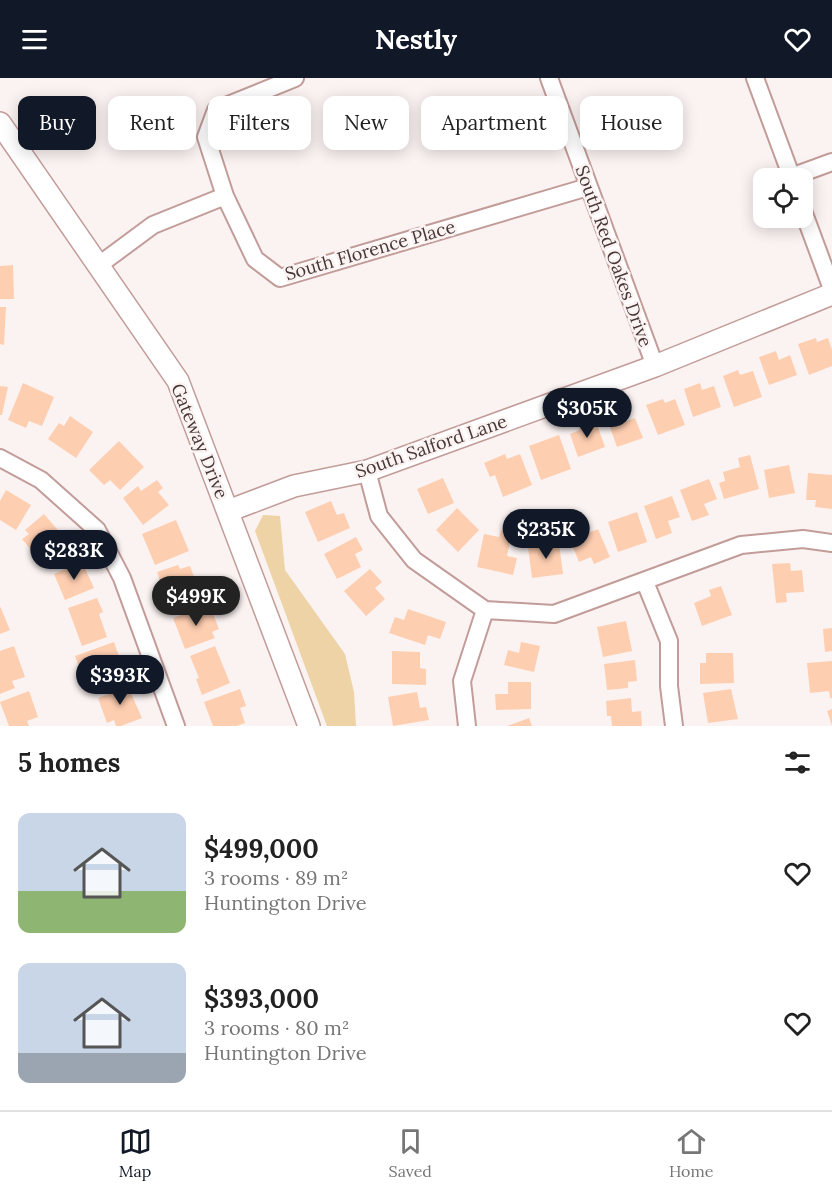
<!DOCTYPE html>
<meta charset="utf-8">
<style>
:root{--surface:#fff;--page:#f2f2f2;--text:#222;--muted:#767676;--line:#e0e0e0;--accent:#111827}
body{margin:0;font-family:Lora,serif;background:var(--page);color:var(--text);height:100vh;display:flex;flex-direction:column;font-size:22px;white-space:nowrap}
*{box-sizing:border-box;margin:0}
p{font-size:20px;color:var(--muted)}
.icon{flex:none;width:33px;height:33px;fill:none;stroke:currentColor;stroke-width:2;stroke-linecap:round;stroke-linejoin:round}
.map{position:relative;height:648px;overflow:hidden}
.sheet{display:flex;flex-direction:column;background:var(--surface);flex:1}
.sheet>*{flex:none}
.hud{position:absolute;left:18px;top:18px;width:796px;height:54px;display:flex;gap:12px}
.controls{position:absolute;left:753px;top:90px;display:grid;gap:12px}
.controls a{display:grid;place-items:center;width:60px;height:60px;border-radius:12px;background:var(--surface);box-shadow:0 3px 15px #0003;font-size:30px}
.price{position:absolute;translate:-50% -51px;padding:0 14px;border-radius:21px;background:var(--accent);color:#fff;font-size:20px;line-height:39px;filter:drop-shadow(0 2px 3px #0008)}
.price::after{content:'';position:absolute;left:50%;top:36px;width:18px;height:14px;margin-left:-9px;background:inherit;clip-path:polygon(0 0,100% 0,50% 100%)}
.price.current{background:#222;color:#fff}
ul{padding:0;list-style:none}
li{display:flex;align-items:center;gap:18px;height:150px;padding:0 18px}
li span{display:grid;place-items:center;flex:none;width:168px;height:120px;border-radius:12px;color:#555}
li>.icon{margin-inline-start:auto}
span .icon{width:72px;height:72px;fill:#fffc;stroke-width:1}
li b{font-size:26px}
h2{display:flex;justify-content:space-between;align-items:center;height:72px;padding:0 18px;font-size:26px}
.tag{padding:0 21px;border-radius:12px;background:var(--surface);box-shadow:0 3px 15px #0003;font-size:21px;line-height:54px}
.tag.current{background:var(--accent);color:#fff}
header{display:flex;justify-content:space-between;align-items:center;height:78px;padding:0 18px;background:var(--accent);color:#fff;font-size:27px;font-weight:700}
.tab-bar{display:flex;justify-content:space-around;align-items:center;height:84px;border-top:2px solid var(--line);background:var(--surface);font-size:16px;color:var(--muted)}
.tab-bar a{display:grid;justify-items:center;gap:3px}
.tab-bar .current{color:var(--accent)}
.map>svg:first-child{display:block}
</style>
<header><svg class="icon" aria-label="menu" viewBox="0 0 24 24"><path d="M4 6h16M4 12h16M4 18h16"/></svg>Nestly<svg class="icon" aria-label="heart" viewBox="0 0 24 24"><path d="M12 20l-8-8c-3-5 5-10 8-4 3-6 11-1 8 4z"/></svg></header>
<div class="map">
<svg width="832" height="648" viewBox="0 0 832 648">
<rect width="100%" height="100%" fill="#fbf3f2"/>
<!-- green -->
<path fill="#edd3a6" d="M263,437L280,438L285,492L345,576L354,614L356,648H327L255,453Z"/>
<!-- building -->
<path fill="#feceb1" d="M13,187L14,221H0V188Z
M0,229H6L4,267L0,266Z
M816,260L817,264L828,260L832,272V288L809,297L798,266Z
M776,273L779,282L790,277L797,297L769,307L759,279Z
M738,292L740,297L753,293L762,319L734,329L723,298Z
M23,305L54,319L42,348L29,343L26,350L8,342Z
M700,305L702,312L714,308L721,329L693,339L684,311Z
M0,308L8,309L2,337H0Z
M663,321L665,325L675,321L685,347L658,357L646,327Z
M624,335L627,343L635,340L643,360L617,369L607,341Z
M70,338L93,354L76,380L48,361L59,345L64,348Z
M595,341L605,369L578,379L570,356L580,352L578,347Z
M559,357L571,391L541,402L529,368Z
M119,363L144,389L120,412L110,402L104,407L89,392Z
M505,376L507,381L520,376L532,407L503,419L495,397L490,399L484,385Z
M750,377L759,411L724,421L719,405L725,403L723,394L740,389L738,380Z
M789,387L795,415L769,420L764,392Z
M808,395L832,397V431L815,429L816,422H806Z
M443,400L454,425L428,436L417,411Z
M709,401L717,421L704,426L709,437L692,443L680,412Z
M157,402L163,410L158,414L169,427L143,447L123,420L138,408L141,413Z
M6,412L31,427L16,452L0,442V423Z
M672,418L680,439L668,443L672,455L656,461L644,428Z
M331,423L337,437L344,435L350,450L318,464L305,434Z
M457,430L479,452L458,474L436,452Z
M637,434L647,464L618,474L608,444Z
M44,436L70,466L45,488L22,461L29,456L25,452Z
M176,442L189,473L155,487L142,456Z
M598,451L610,479L594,486L591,479L579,484L570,462Z
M501,452L512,455L507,478L517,480L513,497L477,489L484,456L499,459Z
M356,459L363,472L355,476L361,489L337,501L324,476Z
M559,465L563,496L532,500L528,469Z
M82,484L94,510L65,522L54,496Z
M790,485L791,493L802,492L804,514L786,515L787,524L776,525L772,486Z
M178,487L180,491L190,488L202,521L170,532L157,494Z
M370,491L382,504L375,510L385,521L366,538L344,513Z
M721,508L732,537L702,548L694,525L711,518L709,512Z
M97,520L103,534L99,536L107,559L82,568L68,530Z
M0,528L10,552L0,556Z
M201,530L204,536L212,533L219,551L212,554L215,560L185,571L173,540Z
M408,531L446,544L440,561L428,557L425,567L389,555L395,539L404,542Z
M626,543L632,573L603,579L597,549Z
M832,550V573L825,574L823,551Z
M114,564L121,584L113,587L118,599L87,610L75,578Z
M521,564L540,568L534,594L504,587L508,572L519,575Z
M14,568L25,599L12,603L15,610L0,616V573Z
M215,568L230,605L202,617L196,601L199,600L190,578Z
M392,573L420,574V590L426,591V607L392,606Z
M706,575H733L734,605L700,606V585H706Z
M635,582L637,603L628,604V610L607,612L604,586Z
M832,583V620H830L829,613L810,615L807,585Z
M126,604L142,640L121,648H116L114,642L107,645L98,620L109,616L107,611Z
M508,604H531V631L496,632L495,616H508Z
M240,611L246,628L240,630L245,645L237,648H213L204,624Z
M731,611L738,641L708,645L703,615Z
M29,613L38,639L27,643L29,648H9L0,624Z
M417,614L420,630L426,629L429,642L393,648L388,619Z
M631,620L632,634L641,633L642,648H612L611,638H607L606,623Z
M832,631V648L827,633Z
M529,640L532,648H507Z"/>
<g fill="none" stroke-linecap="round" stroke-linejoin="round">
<!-- minor casing -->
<g stroke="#c29c99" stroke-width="20">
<path id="minor" d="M295,0L216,32L206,59L225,118L255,181L280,200L588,109
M549,0L655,288
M755,0L792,100
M791,99L832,84
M802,130L832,211
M99,187L153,147L225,118
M0,380L41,402L97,452L122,500L176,648
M367,393L379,438L414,482L485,532L554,536L741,467L803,461L832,465
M645,504L669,563V608L674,648
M467,648L462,603L485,532"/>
</g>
<!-- tertiary casing -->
<g stroke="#c29c99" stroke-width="24">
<path id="tertiary" d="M0,45L178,303L309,648
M228,433L294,408L367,393L655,288L832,216"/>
</g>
<!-- minor -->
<use href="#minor" stroke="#fff" stroke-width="16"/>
<!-- tertiary -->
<use href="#tertiary" stroke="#fff" stroke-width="21"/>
</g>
<g text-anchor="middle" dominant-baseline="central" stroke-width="5" stroke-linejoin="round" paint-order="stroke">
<!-- street labels -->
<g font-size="18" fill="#473736" stroke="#fbf3f2">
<text transform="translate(370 172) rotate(-16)">South Florence Place</text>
<text transform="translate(614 178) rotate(70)">South Red Oakes Drive</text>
<text transform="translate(200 363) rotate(68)">Gateway Drive</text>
<text transform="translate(431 368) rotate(-19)">South Salford Lane</text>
</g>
</g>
</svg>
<div class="controls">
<a><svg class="icon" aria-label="locate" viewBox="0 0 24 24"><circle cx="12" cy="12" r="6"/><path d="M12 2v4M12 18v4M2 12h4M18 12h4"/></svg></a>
</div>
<b class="price" style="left:587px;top:361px">$305K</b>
<b class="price" style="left:546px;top:482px">$235K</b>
<b class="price" style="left:74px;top:503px">$283K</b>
<b class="price current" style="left:196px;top:549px">$499K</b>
<b class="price" style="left:120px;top:628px">$393K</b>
<div class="hud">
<a class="tag current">Buy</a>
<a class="tag">Rent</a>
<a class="tag">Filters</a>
<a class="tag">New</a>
<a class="tag">Apartment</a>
<a class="tag">House</a>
</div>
</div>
<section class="sheet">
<h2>5 homes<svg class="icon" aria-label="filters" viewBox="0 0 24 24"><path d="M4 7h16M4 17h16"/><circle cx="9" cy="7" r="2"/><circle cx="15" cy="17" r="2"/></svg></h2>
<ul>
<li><span style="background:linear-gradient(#c9d6e8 65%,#8fb573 0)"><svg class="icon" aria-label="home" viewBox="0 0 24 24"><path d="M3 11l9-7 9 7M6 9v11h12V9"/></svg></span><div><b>$499,000</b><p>3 rooms · 89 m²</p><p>Huntington Drive</p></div><svg class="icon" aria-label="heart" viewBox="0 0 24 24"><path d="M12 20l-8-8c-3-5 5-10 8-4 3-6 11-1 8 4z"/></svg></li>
<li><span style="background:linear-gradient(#c9d6e8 75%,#9aa5b1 0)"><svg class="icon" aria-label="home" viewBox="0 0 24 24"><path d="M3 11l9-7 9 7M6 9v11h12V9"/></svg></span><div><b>$393,000</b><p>3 rooms · 80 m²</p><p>Huntington Drive</p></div><svg class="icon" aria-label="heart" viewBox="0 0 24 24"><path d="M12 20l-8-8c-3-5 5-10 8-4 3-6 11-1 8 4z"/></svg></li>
</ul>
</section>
<nav class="tab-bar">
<a class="current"><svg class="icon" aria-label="map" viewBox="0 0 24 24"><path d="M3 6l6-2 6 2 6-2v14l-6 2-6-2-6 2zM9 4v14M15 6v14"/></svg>Map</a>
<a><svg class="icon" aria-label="saved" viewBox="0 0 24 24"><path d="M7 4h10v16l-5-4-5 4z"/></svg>Saved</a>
<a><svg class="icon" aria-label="home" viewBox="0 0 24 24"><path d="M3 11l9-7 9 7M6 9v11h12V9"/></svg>Home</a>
</nav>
